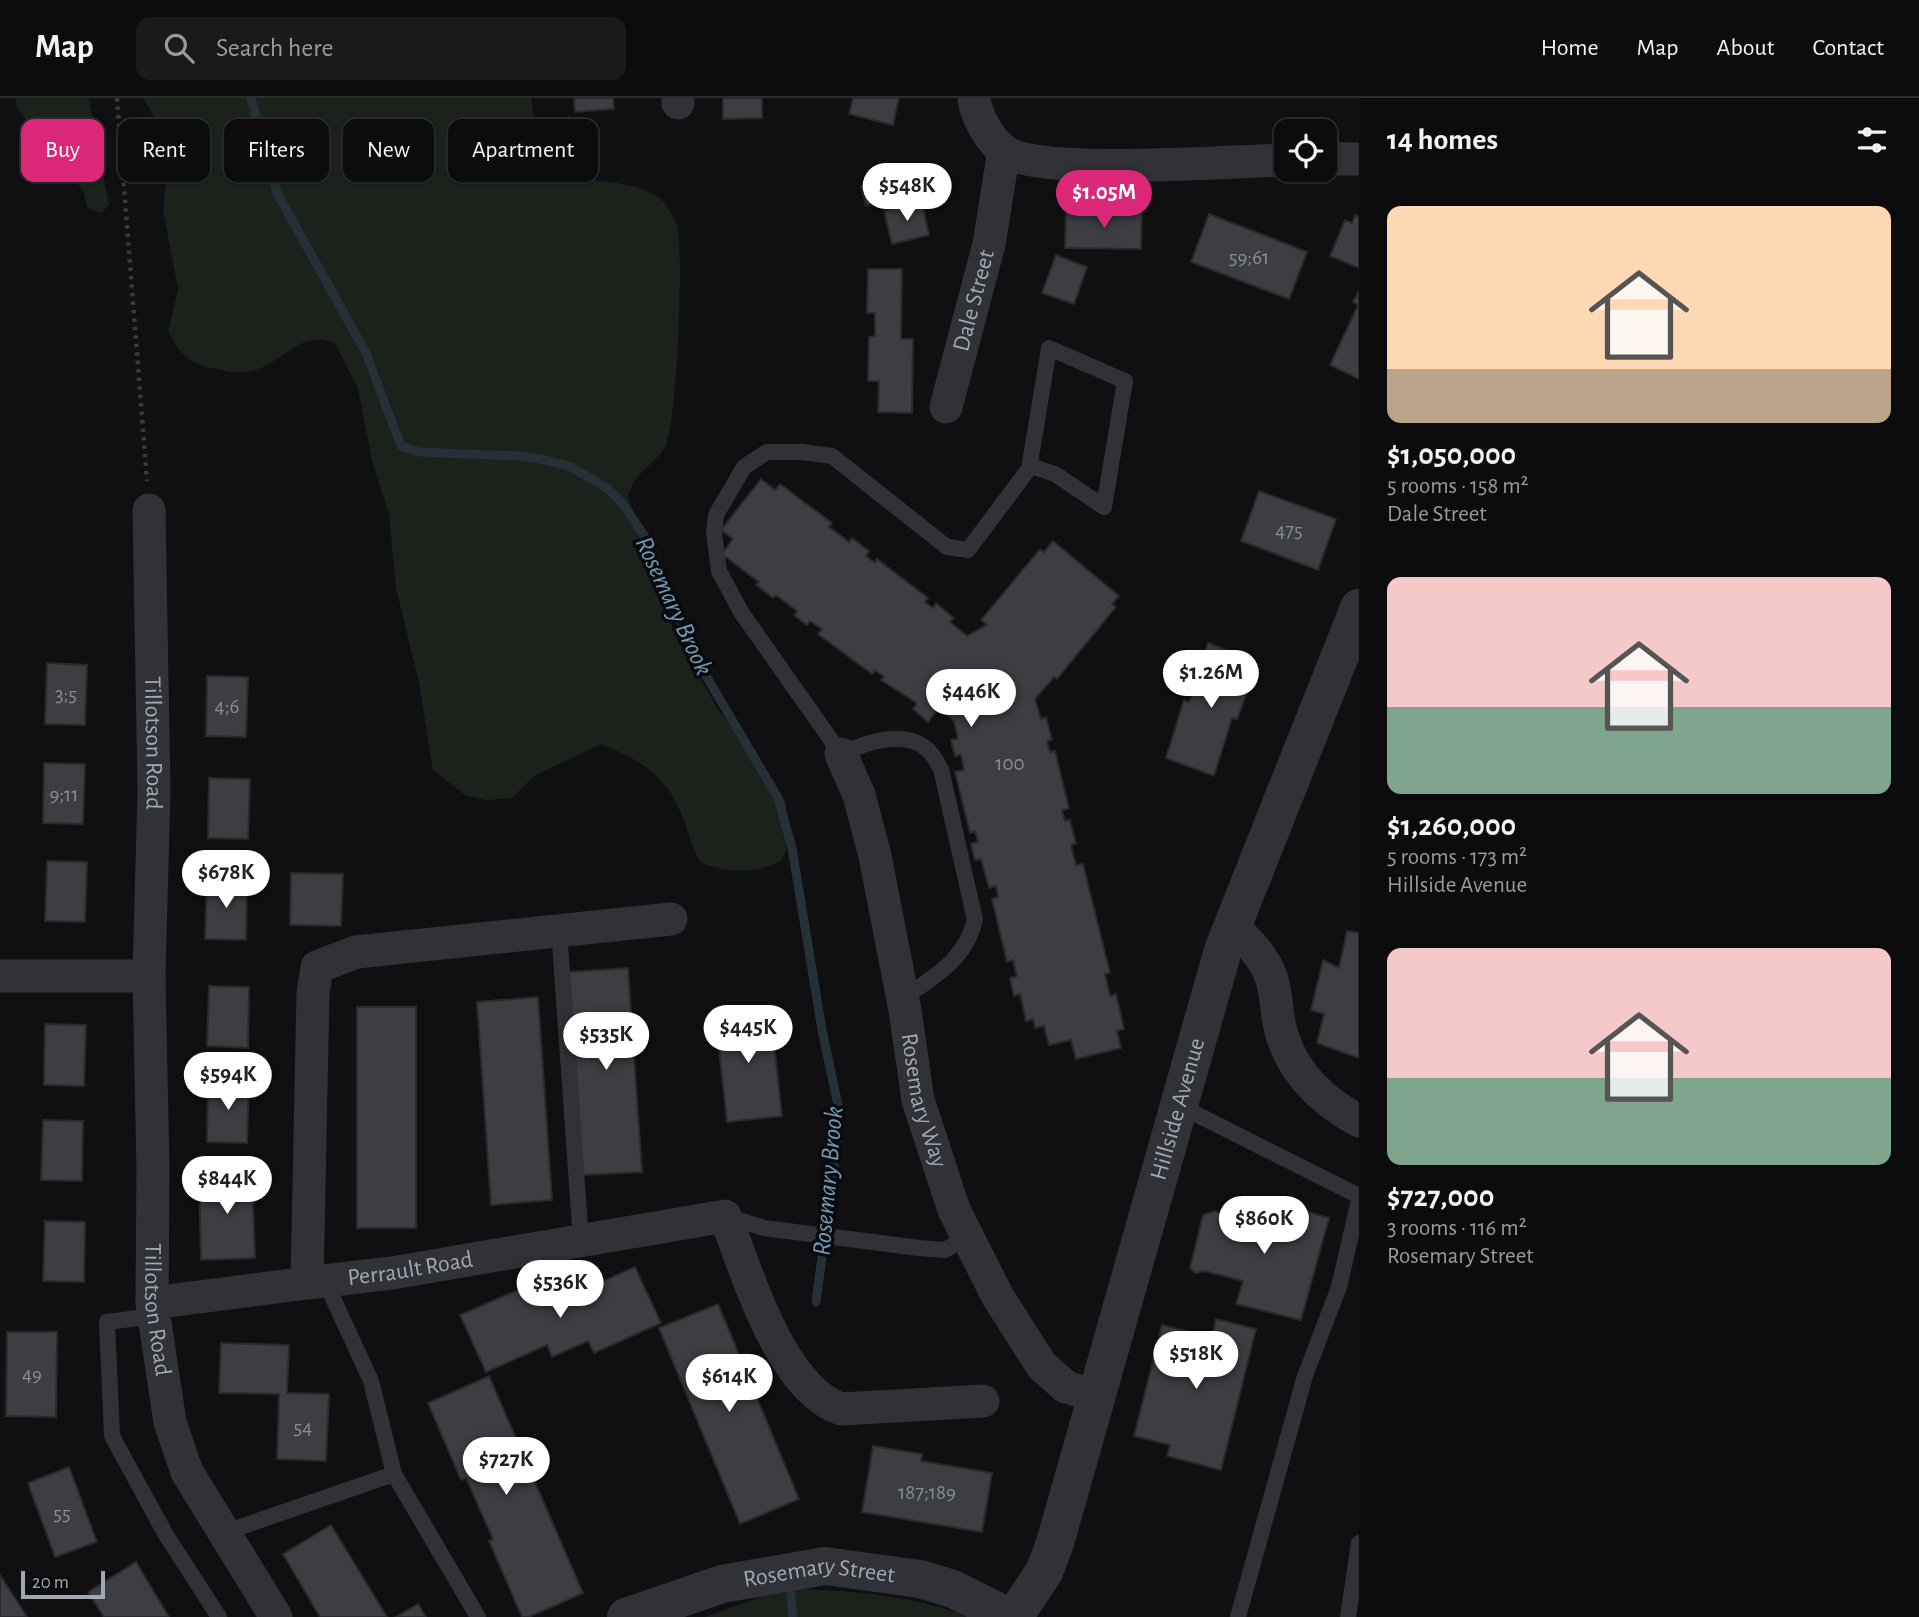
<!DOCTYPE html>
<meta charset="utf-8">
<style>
:root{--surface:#0c0c0e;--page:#1a1a1c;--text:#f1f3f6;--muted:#9a9b9e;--line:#2c2c2e;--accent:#db2777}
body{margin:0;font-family:"Alegreya Sans",sans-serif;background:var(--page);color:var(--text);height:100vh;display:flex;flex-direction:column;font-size:26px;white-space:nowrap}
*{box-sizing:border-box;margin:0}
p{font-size:23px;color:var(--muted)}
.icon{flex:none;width:38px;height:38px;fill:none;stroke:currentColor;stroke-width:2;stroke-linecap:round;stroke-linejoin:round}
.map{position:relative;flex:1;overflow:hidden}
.sheet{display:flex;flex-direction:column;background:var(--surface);width:560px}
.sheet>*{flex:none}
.banner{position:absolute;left:21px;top:21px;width:665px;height:63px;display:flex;gap:14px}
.fabs{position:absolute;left:1274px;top:21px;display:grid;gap:14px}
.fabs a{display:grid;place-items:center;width:63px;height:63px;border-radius:14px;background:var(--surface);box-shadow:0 2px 5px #0004,0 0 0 2px var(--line);font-size:35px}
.scale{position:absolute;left:21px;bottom:18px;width:84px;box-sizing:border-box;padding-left:7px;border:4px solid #a0a8b4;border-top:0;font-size:19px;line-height:24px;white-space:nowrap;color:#a0a8b4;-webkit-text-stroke:5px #0b0b0d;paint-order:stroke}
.price{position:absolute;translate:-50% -60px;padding:0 16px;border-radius:24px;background:#fff;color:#222;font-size:23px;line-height:46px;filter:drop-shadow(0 2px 4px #0008)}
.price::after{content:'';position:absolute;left:50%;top:42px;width:21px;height:16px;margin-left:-10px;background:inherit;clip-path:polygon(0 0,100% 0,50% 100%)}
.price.on{background:var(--accent);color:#fff}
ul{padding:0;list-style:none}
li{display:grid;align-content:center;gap:14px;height:371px;padding:0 28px}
li span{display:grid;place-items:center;height:217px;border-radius:14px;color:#555}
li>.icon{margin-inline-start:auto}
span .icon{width:126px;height:126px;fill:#fffc;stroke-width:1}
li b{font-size:30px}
h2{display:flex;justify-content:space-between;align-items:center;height:84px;padding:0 28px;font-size:30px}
.tag{padding:0 24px;border-radius:14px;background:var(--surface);box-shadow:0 2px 5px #0004,0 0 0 2px var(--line);font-size:24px;line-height:63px}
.tag.on{background:var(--accent);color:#fff}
header{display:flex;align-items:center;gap:42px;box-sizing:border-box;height:98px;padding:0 35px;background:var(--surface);border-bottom:2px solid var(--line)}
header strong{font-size:33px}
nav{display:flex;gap:38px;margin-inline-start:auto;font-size:24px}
.search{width:490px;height:63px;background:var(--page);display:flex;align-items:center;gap:18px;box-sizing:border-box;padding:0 24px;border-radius:14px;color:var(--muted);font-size:26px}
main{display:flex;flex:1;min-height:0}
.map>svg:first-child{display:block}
</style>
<header>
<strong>Map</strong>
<div class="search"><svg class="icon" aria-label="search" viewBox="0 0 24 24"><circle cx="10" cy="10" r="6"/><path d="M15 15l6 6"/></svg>Search here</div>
<nav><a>Home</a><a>Map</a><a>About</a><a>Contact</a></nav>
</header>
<main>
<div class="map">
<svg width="1359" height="1519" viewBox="0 0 1359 1519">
<rect width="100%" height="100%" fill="#101012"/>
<!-- green -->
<path fill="#1a221b" d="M16,0H89L109,107L101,115L87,110L84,94L17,10Z
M143,0H531C534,16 535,37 541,52C561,95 631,72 664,104C668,109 675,121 677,127C684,154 677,319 667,344C658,369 635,369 628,399L675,537L718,611L786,704L788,748L781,763C753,776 731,775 701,765C692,750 689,736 683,720C666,676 641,663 601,646L534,678L512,700L486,702L465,697L433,672L419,585L396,490L389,416L372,363L358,290L335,245C298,230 283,268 248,274C238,276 226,273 216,271C187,265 182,258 168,234L178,191L163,112L166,82L181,62L206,50L158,25Z
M801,1491C849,1492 923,1499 966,1519H705L771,1495Z"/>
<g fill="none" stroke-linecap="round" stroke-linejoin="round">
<!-- stream -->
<path stroke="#263037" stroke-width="9" d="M251,0L277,95L366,255L401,348L419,354L519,358L546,362L571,369L607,390L623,406L647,442L695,559L778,700L792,750L822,932L838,1007V1038L816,1204
M791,1497L793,1519"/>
</g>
<!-- building -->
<path fill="#3c3e42" stroke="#2a2a2e" stroke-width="2" d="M574,0H613L614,11L575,14Z
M723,0H762V20L723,21Z
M853,0H899L893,27L849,16Z
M887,81L892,100L866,108L861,89Z
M922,104L929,137L892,146L884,113Z
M1066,114H1142L1141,151L1065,150Z
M1209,116L1307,154L1289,201L1191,164Z
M1355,117L1359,119V170L1330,158L1345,122L1352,125Z
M1056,157L1087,169L1074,206L1042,195Z
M868,171H902L901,241H913L912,315L878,314L879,283H868L869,239L875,238V215H867Z
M1359,193V281L1330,267L1358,207L1353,204Z
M761,381L775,392L780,386L832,425L829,429L849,444L852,440L869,453L866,458L875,465L877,461L928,500L925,504L933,510L936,505L954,520L950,524L967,538L987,527L981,522L1040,451L1044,454L1053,443L1119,498L1112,506L1116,509L1057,581L1054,579L1035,601L1041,621L1046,619L1052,642L1047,643L1050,654L1055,653L1069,710L1062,712L1065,723L1070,722L1076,746L1071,747L1076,767L1083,766L1110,875L1105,876L1110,898L1116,896L1124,931L1117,933L1121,950L1076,961L1071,942L1049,947L1044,928L1035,930L1033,921L1026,923L1020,896L1014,898L1010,880L1017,878L1013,862L1007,864L992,801L998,799L996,788L989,790L981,761L975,762L971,746L978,744L975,733L970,735L955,674L964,672L961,657L955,658L951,642L958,641L954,623L939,610L928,624L913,611L917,605L881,582L884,579L875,572L872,576L818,536L822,531L810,523L807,527L794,517L797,513L776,497L773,500L756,487L759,484L722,456L733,441L721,432Z
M1259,393L1336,421L1318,472L1241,443Z
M1208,545L1255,563L1245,589L1249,590L1237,621L1232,620L1214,678L1166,660L1184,602L1189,604L1201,573L1198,572Z
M47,565L87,567L85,627L45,626Z
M207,578L248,579L246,639L206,638Z
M44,665L85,666L83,726L43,725Z
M209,680L250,681L248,741L208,740Z
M47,763L87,764L85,824L45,823Z
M291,775L343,776L341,828L290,827Z
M207,781L247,782L246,842L205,841Z
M1347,833L1359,835V960L1317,945L1324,916L1311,912L1323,862L1339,870Z
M628,870L642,1074L583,1077L569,874Z
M209,888L249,889L248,950L207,948Z
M538,899L552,1102L491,1107L477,904Z
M357,909H416V1130H357Z
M770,910L782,1018L727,1024L715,915Z
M45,926L86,927L84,988L44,987Z
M208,983L249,985L247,1045L207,1044Z
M43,1022L83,1023L82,1083L41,1082Z
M252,1074L255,1160L201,1162L199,1076Z
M1271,1103L1329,1120L1301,1222L1236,1206L1243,1183L1204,1173L1195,1175L1190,1170L1203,1117L1215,1113L1256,1124Z
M45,1123L85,1124L84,1184L43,1183Z
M635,1169L661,1225L594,1255L588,1243L552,1259L547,1247L486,1274L460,1217L525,1189L531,1202L567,1186L572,1197Z
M718,1206L799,1401L740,1426L659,1230Z
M1216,1221L1256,1231L1221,1372L1167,1358L1170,1347L1134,1338L1162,1227L1212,1239Z
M7,1234H57L56,1319L6,1318Z
M221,1245L289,1247L287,1295L329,1296L326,1363L277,1361L279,1296L219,1295Z
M489,1278L583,1495L529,1519H522L489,1443L493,1441L466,1380L461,1382L428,1305Z
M873,1348L922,1356L921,1363L992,1375L982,1434L862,1414Z
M69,1369L97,1444L55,1459L28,1385Z
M331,1427L387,1519H320L283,1456Z
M136,1464L169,1519H104L88,1494Z
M0,1477L27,1519H0Z
M418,1506L426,1519H396Z"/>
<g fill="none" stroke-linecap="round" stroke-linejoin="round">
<!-- path -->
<path stroke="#373a3e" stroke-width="4.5" stroke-dasharray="3.5 5" stroke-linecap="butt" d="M117,0L147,383"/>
<!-- service -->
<path stroke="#313237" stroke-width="16" d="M559,832L581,1143
M903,900C935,878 965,862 975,822L941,671C937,665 933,656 928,652C904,630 865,645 841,656L741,514L719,473L714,435L716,417L744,369L767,354H802L832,358L947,449L968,452L1031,368L1055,376L1104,409L1125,283L1049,250L1029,371
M1178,1007L1359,1098
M726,1118L764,1130L919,1150L945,1152L966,1140
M325,1183L371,1283L394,1376
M154,1218L107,1224L112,1338L166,1437L219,1519
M223,1435L394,1376L478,1519
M1238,1519L1305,1278L1339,1189L1359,1102
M1348,1519L1359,1445"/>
<!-- minor -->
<g stroke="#313237" stroke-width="33">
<path d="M678,0V5"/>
<path d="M974,0C976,18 990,44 1006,54C1043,78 1232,63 1286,62"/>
<path d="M1325,61H1359"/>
<path id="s1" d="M946,309L989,146L1004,53"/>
<path id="s2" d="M149,412L154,692L149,878L153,1070L152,1205L170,1324L187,1374L276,1519"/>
<path id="s3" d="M841,656L859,697L875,758L905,912L918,1002L954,1112L998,1199L1042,1268L1066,1289L1097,1298"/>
<path id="s4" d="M671,821L356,854L317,869L313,895L307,1185L392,1175L725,1118C747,1174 780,1290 841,1311L983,1303"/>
<path d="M1233,829C1248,843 1262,857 1270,876C1276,890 1276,909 1279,925C1288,970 1320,1002 1359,1023"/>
<path d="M0,878H149"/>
<path d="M152,1205L307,1185"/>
</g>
<!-- tertiary -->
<g stroke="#313237" stroke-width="38">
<path id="s5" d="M626,1519L722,1486L825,1468L920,1481L953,1491L1009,1519"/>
<path id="s6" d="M1014,1519L1044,1474L1055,1445L1223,852L1359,510"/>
</g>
</g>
<g text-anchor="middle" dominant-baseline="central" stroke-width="7" stroke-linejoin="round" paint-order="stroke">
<!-- number labels -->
<g font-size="21" fill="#878e98">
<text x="1249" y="159">59;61</text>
<text x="1289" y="432">475</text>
<text x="66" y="596">3;5</text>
<text x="227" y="608">4;6</text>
<text x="1010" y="665">100</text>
<text x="64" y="696">9;11</text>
<text x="32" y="1276">49</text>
<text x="303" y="1329">54</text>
<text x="927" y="1394">187;189</text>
<text x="62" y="1415">55</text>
</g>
<!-- street labels -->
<g font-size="24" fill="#a0a8b4" stroke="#0b0b0d">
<text stroke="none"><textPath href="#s1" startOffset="110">Dale Street</textPath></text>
<text stroke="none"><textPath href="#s2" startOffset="233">Tillotson Road</textPath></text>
<text stroke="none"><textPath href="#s3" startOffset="357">Rosemary Way</textPath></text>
<text stroke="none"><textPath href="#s6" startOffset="536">Hillside Avenue</textPath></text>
<text stroke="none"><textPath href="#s4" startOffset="779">Perrault Road</textPath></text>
<text stroke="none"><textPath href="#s2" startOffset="800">Tillotson Road</textPath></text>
<text stroke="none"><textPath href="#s5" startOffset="200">Rosemary Street</textPath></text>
</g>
<!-- water labels -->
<g font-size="26" font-style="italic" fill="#729ab4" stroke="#0b0b0d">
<text transform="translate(674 508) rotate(65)">Rosemary Brook</text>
<text transform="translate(828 1083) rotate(-85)">Rosemary Brook</text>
</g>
</g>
</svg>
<div class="fabs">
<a><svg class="icon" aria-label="locate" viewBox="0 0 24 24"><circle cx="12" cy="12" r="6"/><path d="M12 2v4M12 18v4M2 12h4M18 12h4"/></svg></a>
</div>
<div class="scale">20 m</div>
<b class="price" style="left:907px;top:125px">$548K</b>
<b class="price on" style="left:1104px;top:132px">$1.05M</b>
<b class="price" style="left:1211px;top:612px">$1.26M</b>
<b class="price" style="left:971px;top:631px">$446K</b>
<b class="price" style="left:226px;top:812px">$678K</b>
<b class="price" style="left:748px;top:967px">$445K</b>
<b class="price" style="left:606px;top:974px">$535K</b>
<b class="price" style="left:228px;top:1014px">$594K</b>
<b class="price" style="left:227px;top:1118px">$844K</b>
<b class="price" style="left:1264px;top:1158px">$860K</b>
<b class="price" style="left:560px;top:1222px">$536K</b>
<b class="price" style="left:1196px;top:1293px">$518K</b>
<b class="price" style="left:729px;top:1316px">$614K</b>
<b class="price" style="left:506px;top:1399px">$727K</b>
<div class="banner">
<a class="tag on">Buy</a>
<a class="tag">Rent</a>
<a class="tag">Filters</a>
<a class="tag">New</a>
<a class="tag">Apartment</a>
</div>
</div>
<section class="sheet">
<h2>14 homes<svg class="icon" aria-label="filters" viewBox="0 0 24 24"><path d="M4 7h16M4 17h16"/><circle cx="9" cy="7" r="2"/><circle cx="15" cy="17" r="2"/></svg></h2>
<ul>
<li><span style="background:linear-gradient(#ffd9b3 75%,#b9a48a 0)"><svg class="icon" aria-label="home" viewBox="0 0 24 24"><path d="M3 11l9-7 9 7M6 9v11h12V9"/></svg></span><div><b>$1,050,000</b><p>5 rooms · 158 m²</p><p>Dale Street</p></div></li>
<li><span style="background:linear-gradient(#f6c9c9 60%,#7fa58c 0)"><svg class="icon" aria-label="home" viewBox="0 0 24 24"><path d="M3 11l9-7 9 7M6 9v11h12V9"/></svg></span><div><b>$1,260,000</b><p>5 rooms · 173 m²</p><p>Hillside Avenue</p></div></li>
<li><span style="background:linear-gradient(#f6c9c9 60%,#7fa58c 0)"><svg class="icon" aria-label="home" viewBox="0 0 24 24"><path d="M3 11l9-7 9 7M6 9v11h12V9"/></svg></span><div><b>$727,000</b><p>3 rooms · 116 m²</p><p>Rosemary Street</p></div></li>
</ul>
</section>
</main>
